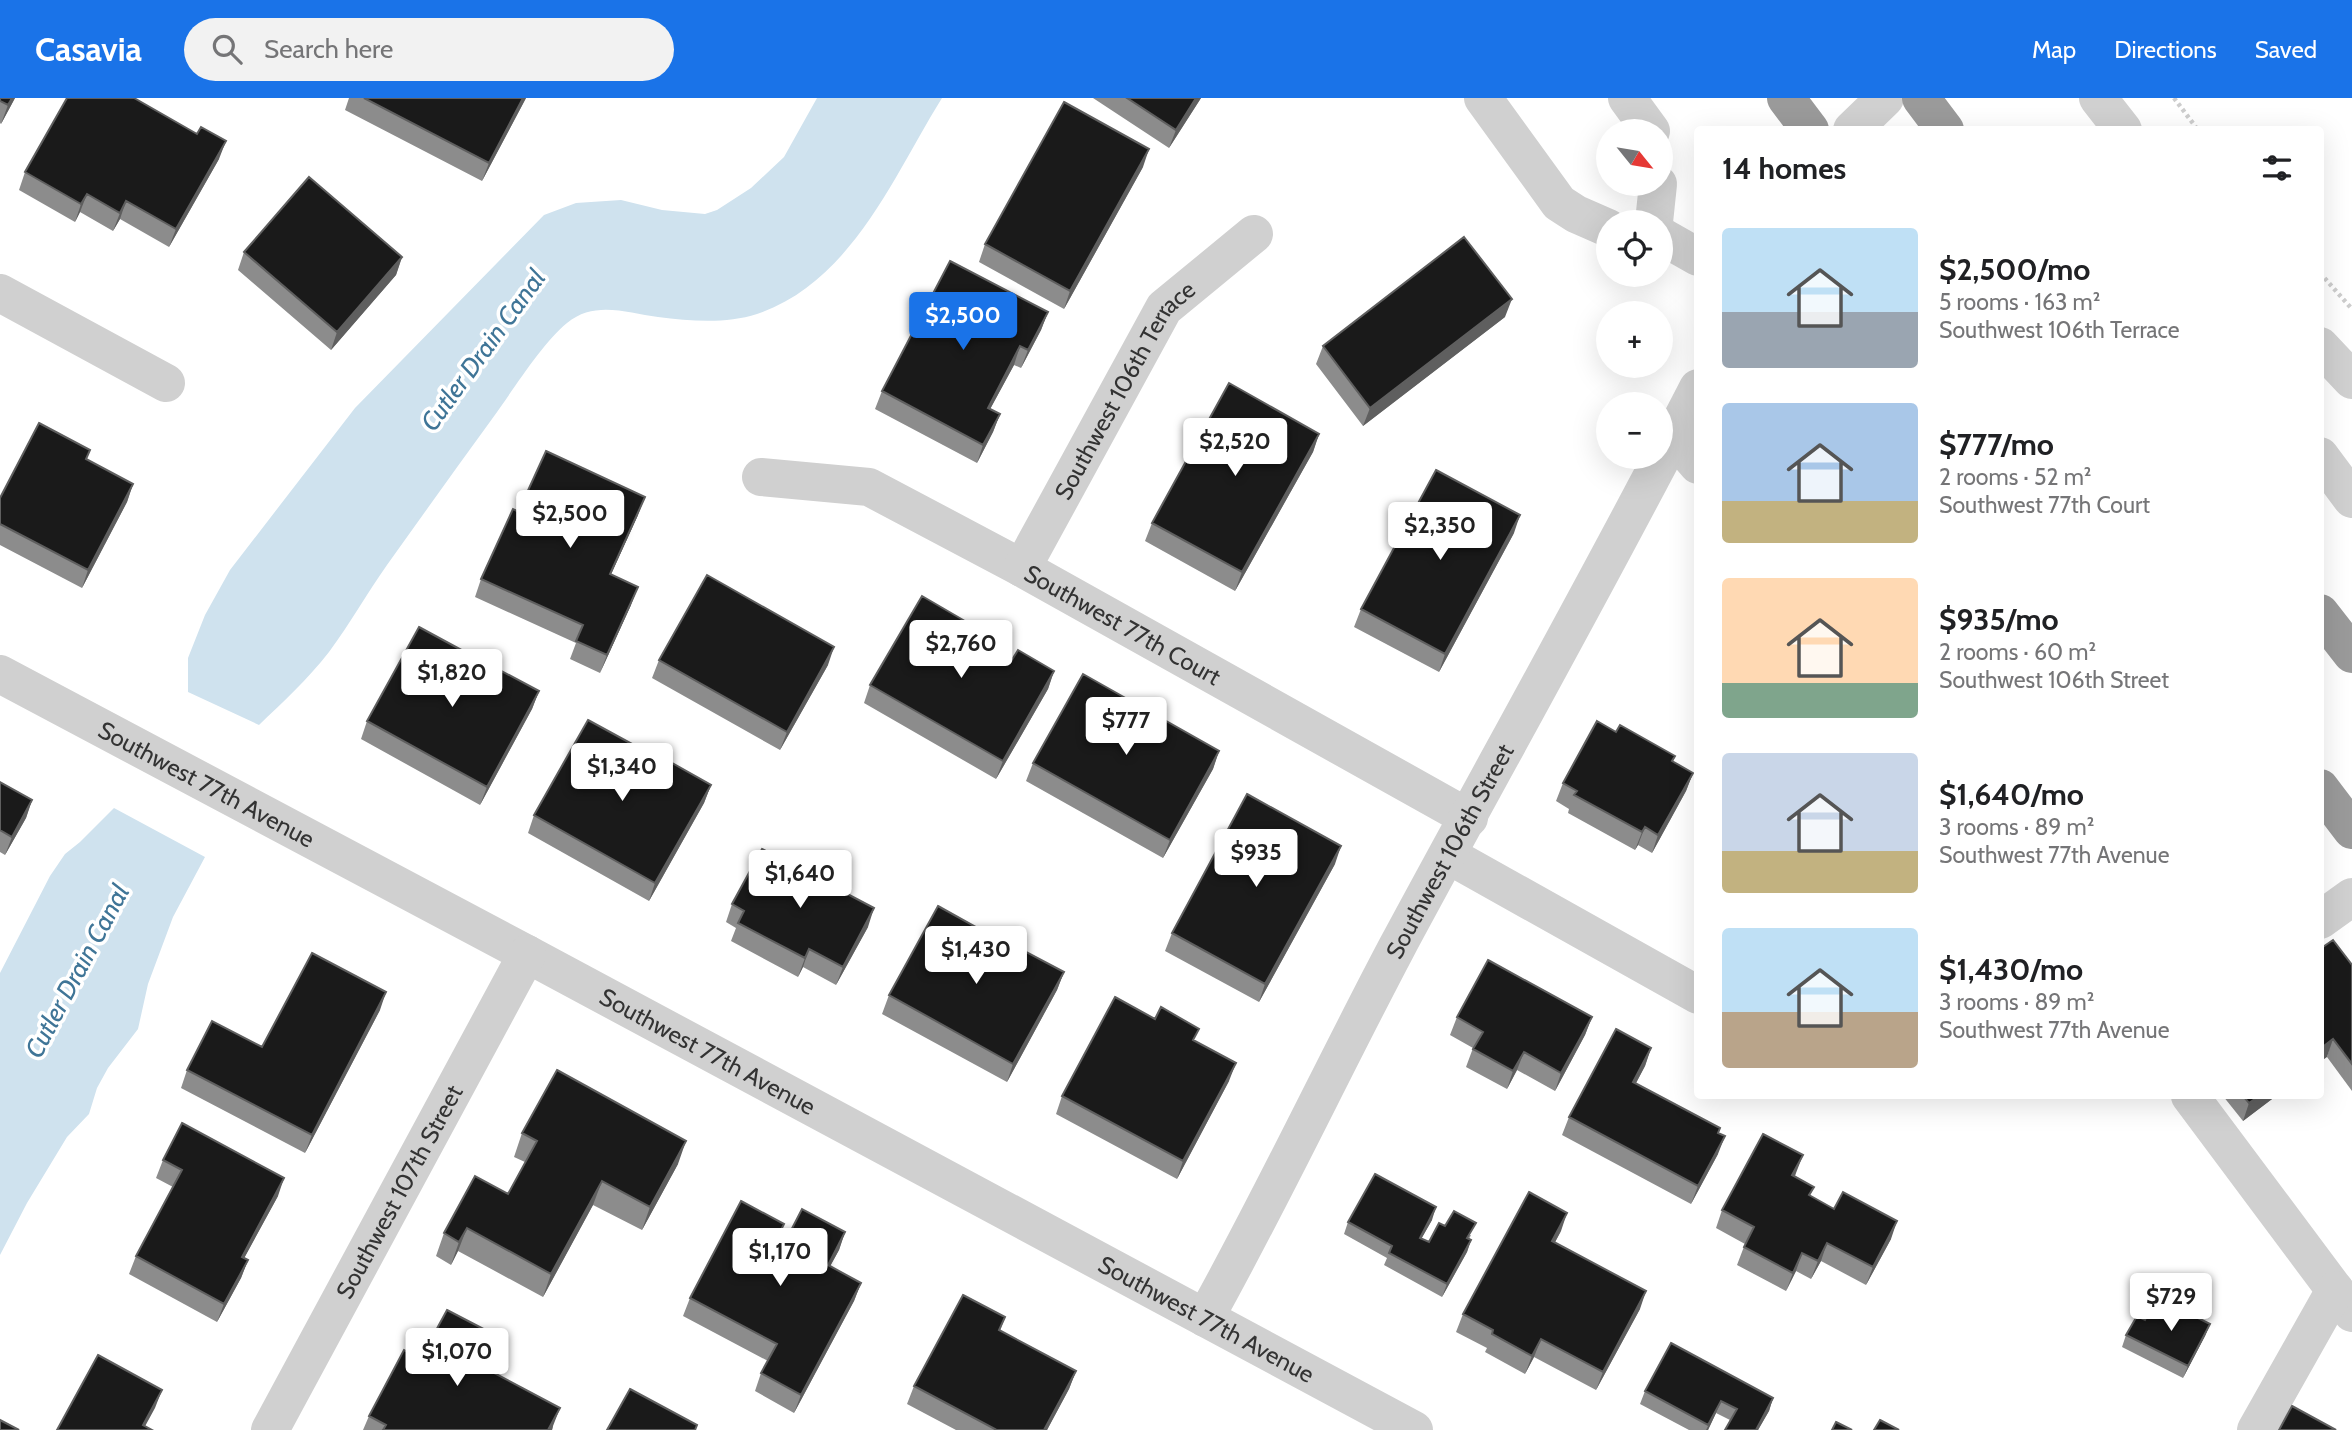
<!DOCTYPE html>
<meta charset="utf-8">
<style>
:root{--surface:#fff;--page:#f2f2f2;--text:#202124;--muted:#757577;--accent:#1a73e8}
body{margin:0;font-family:Cabin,sans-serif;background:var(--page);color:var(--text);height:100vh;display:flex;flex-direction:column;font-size:26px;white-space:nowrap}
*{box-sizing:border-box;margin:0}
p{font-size:23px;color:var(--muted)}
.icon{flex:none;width:38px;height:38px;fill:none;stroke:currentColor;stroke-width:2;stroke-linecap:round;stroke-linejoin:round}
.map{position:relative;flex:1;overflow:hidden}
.side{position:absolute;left:1694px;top:28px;width:630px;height:973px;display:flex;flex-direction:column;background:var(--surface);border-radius:7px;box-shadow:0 7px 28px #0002}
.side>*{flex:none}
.needle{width:46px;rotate:120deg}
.buttons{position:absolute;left:1596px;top:21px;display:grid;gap:14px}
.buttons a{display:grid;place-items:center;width:77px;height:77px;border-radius:50%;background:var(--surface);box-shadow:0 7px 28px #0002;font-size:35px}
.price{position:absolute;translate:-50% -60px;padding:0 16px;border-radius:7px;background:#fff;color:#222;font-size:23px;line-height:46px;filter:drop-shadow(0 2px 4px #0008)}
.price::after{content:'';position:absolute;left:50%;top:42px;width:21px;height:16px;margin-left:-10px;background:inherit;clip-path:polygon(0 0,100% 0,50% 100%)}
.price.selected{background:var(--accent);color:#fff}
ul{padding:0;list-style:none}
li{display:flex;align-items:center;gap:21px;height:175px;padding:0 28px}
li span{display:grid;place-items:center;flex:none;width:196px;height:140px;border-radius:7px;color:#555}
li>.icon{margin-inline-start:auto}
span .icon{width:84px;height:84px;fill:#fffc;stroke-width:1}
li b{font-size:30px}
h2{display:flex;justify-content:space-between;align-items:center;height:84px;padding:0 28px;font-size:30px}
header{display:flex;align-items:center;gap:42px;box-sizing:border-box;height:98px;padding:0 35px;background:var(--accent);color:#fff}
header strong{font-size:33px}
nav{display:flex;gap:38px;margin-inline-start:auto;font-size:24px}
.search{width:490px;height:63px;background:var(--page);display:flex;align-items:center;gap:18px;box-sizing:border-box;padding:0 24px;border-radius:38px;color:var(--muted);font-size:26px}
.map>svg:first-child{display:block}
</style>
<header>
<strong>Casavia</strong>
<div class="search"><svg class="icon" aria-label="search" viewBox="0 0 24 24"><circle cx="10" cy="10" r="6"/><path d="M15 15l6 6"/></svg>Search here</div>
<nav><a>Map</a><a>Directions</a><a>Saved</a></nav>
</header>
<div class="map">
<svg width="2352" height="1332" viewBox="0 0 2352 1332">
<rect width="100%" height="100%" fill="#fff"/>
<!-- water -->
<path fill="#cfe2ee" d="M817,0H942C894,77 852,184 757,216C726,226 691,223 658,219C627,215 595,202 567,225C542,245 512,294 492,321C457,369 422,418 387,467C367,495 350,526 329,554C308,581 283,604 259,627L188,594V560L205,517L230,472L355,310L544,117L576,105L621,102L662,112L705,116L717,112L751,90L784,59Z
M114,710L205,759L173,819L148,886L138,931L108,970L97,990L89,1016L67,1039L27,1105L0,1157V875L50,778L65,756L80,744Z"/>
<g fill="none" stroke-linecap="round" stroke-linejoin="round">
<!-- path -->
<path stroke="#cdcdcd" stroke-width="4.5" stroke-dasharray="3.5 3.5" stroke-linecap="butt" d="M2174,0L2198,32
M2320,175L2352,211"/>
<!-- minor -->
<g stroke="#d0d0d0" stroke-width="38">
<path d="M1483,0L1559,105L1576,116L1608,130"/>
<path d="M1627,0L1651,33"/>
<path d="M2098,0L2123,32"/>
<path d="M1852,32L1885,0"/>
<path d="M1654,124L1658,86"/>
<path d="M1661,138L1698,159"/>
<path d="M0,195L166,285"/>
<path d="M2320,248L2352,282"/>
<path d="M1673,338L1698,367"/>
<path d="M2320,358L2352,401"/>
<path id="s1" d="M761,379L869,389L1022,470L1469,720"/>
<path id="s2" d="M1022,470L1164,210L1254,136"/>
<path id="s3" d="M0,576L527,856L1414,1332"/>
<path d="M1448,757L1698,897"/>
<path d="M2320,822L2352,799"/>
<path d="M2190,998L2352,1215"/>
<path id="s4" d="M1205,1220C1273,1098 1332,972 1397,849C1497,663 1601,479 1698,290"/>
<path id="s5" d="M270,1332L527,856"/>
<path d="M2256,1332L2335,1192"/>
</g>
<!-- highway -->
<path stroke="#9a9a9a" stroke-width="38" d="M1786,0L1810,32
M1921,0L1945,32
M2320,515L2352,556
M2320,690L2352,732"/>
</g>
<!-- wall -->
<path fill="#8c8c8c" d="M0,0H15L1,26L0,25Z
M349,0H526L482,83L345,12Z
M1093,0H1201L1169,50Z
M219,61L169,149L120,121L113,133L80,114L75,124L19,92L25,74Z
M1143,69L1064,211L979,164L985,146Z
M244,154L402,159L396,177L331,252L238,172Z
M1048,214L1041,232L1021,270L1014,267L990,311L1000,316L993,334L977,365L875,311L882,293Z
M1505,219L1363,328L1316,266L1323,248Z
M1319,336L1313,354L1235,493L1145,443L1152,425Z
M87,362L133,386L127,404L82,490L0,447V400Z
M525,399L638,417L611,476L631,507L600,575L570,561L576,545L475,499L481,481L520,415Z
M1514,435L1439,574L1354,529L1361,511Z
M970,526L965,540L1010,565L1054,573L1048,591L996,681L864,605L870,587Z
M467,555L456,580L481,593H539L532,611L480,707L361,641L367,623Z
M659,562L828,567L780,652L652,580Z
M1616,634L1675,658L1673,664L1693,675L1686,693L1652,755L1638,747L1635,752L1568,715L1569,711L1556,703L1563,685Z
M1219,653L1213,671L1163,760L1026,683L1033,665Z
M626,663L654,679L711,687L704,705L649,803L528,735L534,717Z
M0,684L32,702L26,720L5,757L0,754Z
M1335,766L1259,904L1165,853L1172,835Z
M732,806L868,829L836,887L803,869L798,879L731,843L736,830L726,824Z
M979,851L1003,864L1064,874L1057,892L1007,984L882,916L889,897Z
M2352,867V993L2327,959Z
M380,912L305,1055L181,990L187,972Z
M1457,919H1592L1585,937L1555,993L1517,972L1507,991L1466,969L1473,950L1450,937Z
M1195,943L1229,983L1177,1081L1056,1016L1062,998Z
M1651,950L1645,968L1636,985L1718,1035V1056L1691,1106L1562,1037L1569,1019Z
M2223,998H2276L2243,1023Z
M522,1035L678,1066L642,1132L593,1107L543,1199L458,1153L451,1167L436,1158L444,1135L508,1096L525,1064L514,1059Z
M163,1062L278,1098L244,1160L248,1162L241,1180L217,1224L129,1176L136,1158L173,1089L156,1080Z
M1796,1075L1795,1078L1814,1089L1810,1098L1891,1141L1866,1187L1821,1163L1811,1181L1796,1173L1786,1193L1737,1167L1745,1146L1716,1130L1722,1112Z
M1432,1122L1421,1141L1429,1144L1471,1137L1469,1141L1471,1142L1467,1154L1442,1199L1384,1167L1387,1160L1344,1136L1348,1124Z
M1561,1133L1555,1144L1640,1211L1596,1292L1534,1259L1525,1276L1485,1254L1487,1250L1456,1234L1463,1216Z
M845,1134L839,1152L830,1168L861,1185L854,1203L794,1315L755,1293L761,1275L768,1263L683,1218L690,1200L779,1141L785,1144Z
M2164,1218L2210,1226L2205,1238L2183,1280L2122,1249L2126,1237L2145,1222Z
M1005,1219L1000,1233L1076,1273L1069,1291L1047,1332H956L907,1306L914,1288Z
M497,1238L490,1256L483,1269L553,1328L552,1332H363L369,1318L421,1260Z
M1645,1293L1773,1300L1769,1313L1758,1332H1725L1730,1322L1716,1315L1708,1332H1689L1640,1306Z"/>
<!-- shaded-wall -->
<path fill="#5f5f5f" d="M12,0H15L1,26L8,7Z
M523,0H526L482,83L489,65Z
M1196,0H1201L1169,50L1176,32Z
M226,43L219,61L169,149L176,131Z
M1149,51L1143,69L1064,211L1070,193Z
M87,96L80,114L75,124L81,106Z
M126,103L120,121L113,133L120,115Z
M402,159L396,177L331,252L337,234Z
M1512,201L1505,219L1363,328L1370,310Z
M1048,214L1041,232L1021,270L1028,252Z
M1020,248L1014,267L981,328L988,310Z
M1000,316L993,334L977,365L983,347Z
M1319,336L1313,354L1235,493L1242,474Z
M133,386L127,404L82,490L88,472Z
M645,399L638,417L603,494L610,476Z
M1520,417L1514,435L1439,574L1445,556Z
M638,489L631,507L600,575L607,557Z
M834,549L828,567L780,652L787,634Z
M467,555L460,573L447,597L454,579Z
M1054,573L1048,591L996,681L1003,663Z
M539,593L532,611L480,707L487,689Z
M1219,653L1213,671L1163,760L1170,742Z
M1693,675L1686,693L1652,755L1658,737Z
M711,687L704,705L649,803L655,785Z
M32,702L26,720L5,757L12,739Z
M1645,729L1638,747L1635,752L1642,734Z
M1341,748L1335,766L1259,904L1265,886Z
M874,810L868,829L836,887L843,869Z
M985,834L979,852L976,849Z
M809,851L803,869L798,879L805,860Z
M1064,874L1057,892L1007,984L1013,966Z
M386,894L380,912L305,1055L312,1037Z
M1592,919L1585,937L1555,993L1561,975Z
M2333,941L2327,959L2320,964V951Z
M1651,950L1645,968L1627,1002L1633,984Z
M1524,954L1517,972L1507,991L1513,973Z
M1236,965L1229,983L1177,1081L1183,1063Z
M2259,998H2276L2243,1023L2249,1005Z
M1725,1038L1718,1056L1691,1106L1698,1088Z
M686,1043L678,1066L642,1132L650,1109Z
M1803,1057L1796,1075L1786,1095L1792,1077Z
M284,1080L278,1098L235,1177L242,1159Z
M602,1083L593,1107L543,1199L551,1176Z
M1436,1109L1432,1122L1415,1152L1420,1140Z
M1567,1115L1561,1133L1546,1161L1552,1143Z
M1897,1123L1891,1141L1866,1187L1873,1169Z
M467,1130L458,1153L451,1167L459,1144Z
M845,1134L839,1152L821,1185L828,1167Z
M1471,1142L1467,1154L1442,1199L1447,1186Z
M1827,1145L1821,1163L1811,1181L1818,1163Z
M1802,1155L1796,1173L1786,1193L1793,1175Z
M248,1162L241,1180L217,1224L224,1206Z
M861,1185L854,1203L794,1315L801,1297Z
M1646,1193L1640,1211L1596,1292L1603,1274Z
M2210,1226L2205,1238L2183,1280L2188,1268Z
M497,1238L490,1256L474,1286L481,1268Z
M1541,1241L1534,1259L1525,1276L1532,1258Z
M1076,1273L1069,1291L1047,1332H1044Z
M162,1292L155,1310L143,1332V1327Z
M1773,1300L1769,1313L1758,1332H1756Z
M1721,1303L1716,1315L1708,1332H1706Z
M560,1310L553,1328L552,1332H548Z"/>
<!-- building -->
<path fill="#1a1a1a" stroke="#5f5f5f" stroke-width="2" d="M0,0H12L8,7L0,3Z
M67,0H134L197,36L201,29L226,43L176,131L126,103L120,115L87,96L81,106L25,74Z
M364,0H523L489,65Z
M1127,0H1196L1176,32Z
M1064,4L1149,51L1070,193L985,146Z
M309,79L402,159L337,234L244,154Z
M1464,139L1512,201L1370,310L1323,248Z
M950,163L1048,214L1028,252L1020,248L988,310L1000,316L983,347L882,293Z
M1229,285L1319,336L1242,474L1152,425Z
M39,325L90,352L86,361L133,386L88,472L0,426V400Z
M546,353L645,399L610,476L638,489L607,557L576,543L583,527L481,481L513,411L537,423L543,408L525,399Z
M1436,372L1520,417L1445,556L1361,511Z
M707,477L834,549L787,634L659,562Z
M922,498L970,526L963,538L1010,565L1018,552L1054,573L1003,663L870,587Z
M419,529L467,555L454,579L481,593L494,569L539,593L487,689L367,623Z
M1083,576L1219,653L1170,742L1033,665Z
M588,622L632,646L623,661L654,679L665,661L711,687L655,785L534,717Z
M1597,623L1616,634L1620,627L1675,658L1672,663L1693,675L1658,737L1645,729L1642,734L1574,697L1577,693L1563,685Z
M0,684L32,702L12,739L0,732Z
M1247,696L1341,748L1265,886L1172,835Z
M762,751L874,810L843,869L809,851L805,860L738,825L744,813L732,806Z
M938,808L985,834L976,849L1003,864L1013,847L1064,874L1013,966L889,897Z
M2333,842L2352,867V966L2333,941L2320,951V851Z
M312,855L386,894L312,1037L187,972L212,923L262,949Z
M1488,862L1592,919L1561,975L1524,954L1513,973L1473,951L1483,934L1457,919Z
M1115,899L1155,921L1161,909L1199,931L1193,942L1236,965L1183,1063L1062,998Z
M1616,931L1651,950L1633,984L1720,1030L1718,1035L1725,1038L1698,1088L1569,1019Z
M557,972L686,1043L650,1109L602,1083L551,1176L467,1130L459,1144L444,1135L475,1078L508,1096L537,1043L522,1035Z
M2243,998H2259L2249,1005Z
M182,1025L284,1080L242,1159L248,1162L224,1206L136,1158L182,1072L163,1062Z
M1763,1036L1803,1057L1792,1077L1814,1089L1809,1097L1834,1111L1843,1094L1897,1123L1873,1169L1827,1145L1818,1163L1802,1155L1793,1175L1744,1149L1754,1129L1722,1112Z
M1375,1076L1436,1109L1420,1140L1429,1144L1439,1125L1445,1128L1454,1113L1476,1125L1467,1140L1471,1142L1447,1186L1389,1155L1392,1148L1348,1124Z
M1529,1094L1567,1115L1552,1143L1646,1193L1603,1274L1541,1241L1532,1258L1492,1236L1493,1232L1463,1216Z
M741,1103L784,1126L777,1140L785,1144L802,1111L845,1134L828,1167L861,1185L801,1297L761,1275L777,1246L690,1200Z
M963,1197L1005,1219L999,1232L1076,1273L1044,1332H994L995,1331L914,1288Z
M2170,1206L2210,1226L2188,1268L2126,1237L2137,1218L2145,1222L2150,1211L2164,1218Z
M447,1212L497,1238L481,1268L560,1310L548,1332H383L386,1327L369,1318L404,1252L421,1260Z
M1671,1245L1773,1300L1756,1332H1725L1737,1311L1721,1303L1708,1327L1645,1293Z
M98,1257L162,1292L143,1327L152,1332H57Z
M630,1291L697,1327L695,1332H607Z
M2292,1308L2336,1332H2279Z
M0,1322L19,1332H0Z
M1880,1322L1899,1332H1874Z
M1836,1324L1852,1332H1832Z"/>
<g text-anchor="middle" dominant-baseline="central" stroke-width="7" stroke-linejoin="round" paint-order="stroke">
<!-- street labels -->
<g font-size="24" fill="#333" stroke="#fff">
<text stroke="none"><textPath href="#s2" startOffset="206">Southwest 106th Terrace</textPath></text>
<text stroke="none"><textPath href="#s1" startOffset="397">Southwest 77th Court</textPath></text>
<text stroke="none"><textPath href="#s3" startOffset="234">Southwest 77th Avenue</textPath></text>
<text stroke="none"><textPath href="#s4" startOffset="527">Southwest 106th Street</textPath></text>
<text stroke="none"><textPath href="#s3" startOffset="802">Southwest 77th Avenue</textPath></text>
<text stroke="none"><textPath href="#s5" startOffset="271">Southwest 107th Street</textPath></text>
<text stroke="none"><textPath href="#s3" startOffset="1368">Southwest 77th Avenue</textPath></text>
</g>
<!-- water labels -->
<g font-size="26" font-style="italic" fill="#3f7597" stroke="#fff">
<text transform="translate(483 252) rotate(-54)">Cutler Drain Canal</text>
<text transform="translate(77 873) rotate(-62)">Cutler Drain Canal</text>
</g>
</g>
</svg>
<div class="buttons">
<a><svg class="needle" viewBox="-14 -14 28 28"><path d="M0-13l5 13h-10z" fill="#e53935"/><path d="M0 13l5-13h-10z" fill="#757577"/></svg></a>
<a><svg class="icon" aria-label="locate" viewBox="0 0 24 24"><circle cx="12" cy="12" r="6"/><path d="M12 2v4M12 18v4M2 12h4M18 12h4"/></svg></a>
<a>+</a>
<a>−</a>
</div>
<b class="price selected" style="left:963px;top:254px">$2,500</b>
<b class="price" style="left:1235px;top:380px">$2,520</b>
<b class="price" style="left:570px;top:452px">$2,500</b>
<b class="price" style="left:1440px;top:464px">$2,350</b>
<b class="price" style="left:961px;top:582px">$2,760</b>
<b class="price" style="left:452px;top:611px">$1,820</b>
<b class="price" style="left:1126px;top:659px">$777</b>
<b class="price" style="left:622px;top:705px">$1,340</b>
<b class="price" style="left:1256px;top:791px">$935</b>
<b class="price" style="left:800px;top:812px">$1,640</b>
<b class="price" style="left:976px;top:888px">$1,430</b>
<b class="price" style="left:780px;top:1190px">$1,170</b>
<b class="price" style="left:2171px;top:1235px">$729</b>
<b class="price" style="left:457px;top:1290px">$1,070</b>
<section class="side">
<h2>14 homes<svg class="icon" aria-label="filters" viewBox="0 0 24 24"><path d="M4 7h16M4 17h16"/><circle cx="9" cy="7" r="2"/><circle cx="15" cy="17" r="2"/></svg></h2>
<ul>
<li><span style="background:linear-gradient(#bfe0f5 60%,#9aa5b1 0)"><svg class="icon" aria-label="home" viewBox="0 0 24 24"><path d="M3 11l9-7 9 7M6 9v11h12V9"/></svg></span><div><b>$2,500/mo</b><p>5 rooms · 163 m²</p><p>Southwest 106th Terrace</p></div></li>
<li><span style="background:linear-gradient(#a9c7e8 70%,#c2b280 0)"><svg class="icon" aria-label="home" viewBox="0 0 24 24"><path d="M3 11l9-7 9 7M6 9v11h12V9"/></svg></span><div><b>$777/mo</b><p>2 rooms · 52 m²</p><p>Southwest 77th Court</p></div></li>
<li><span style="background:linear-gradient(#ffd9b3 75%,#7fa58c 0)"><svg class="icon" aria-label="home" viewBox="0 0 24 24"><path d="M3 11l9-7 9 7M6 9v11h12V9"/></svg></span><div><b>$935/mo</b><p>2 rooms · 60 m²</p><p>Southwest 106th Street</p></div></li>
<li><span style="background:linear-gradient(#c9d6e8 70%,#c2b280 0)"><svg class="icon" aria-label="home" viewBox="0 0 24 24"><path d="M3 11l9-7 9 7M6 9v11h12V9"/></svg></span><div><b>$1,640/mo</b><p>3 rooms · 89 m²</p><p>Southwest 77th Avenue</p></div></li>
<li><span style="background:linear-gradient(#bfe0f5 60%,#b9a48a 0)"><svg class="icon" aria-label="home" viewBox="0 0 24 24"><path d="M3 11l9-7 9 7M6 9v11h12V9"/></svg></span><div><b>$1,430/mo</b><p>3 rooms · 89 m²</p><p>Southwest 77th Avenue</p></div></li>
</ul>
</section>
</div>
